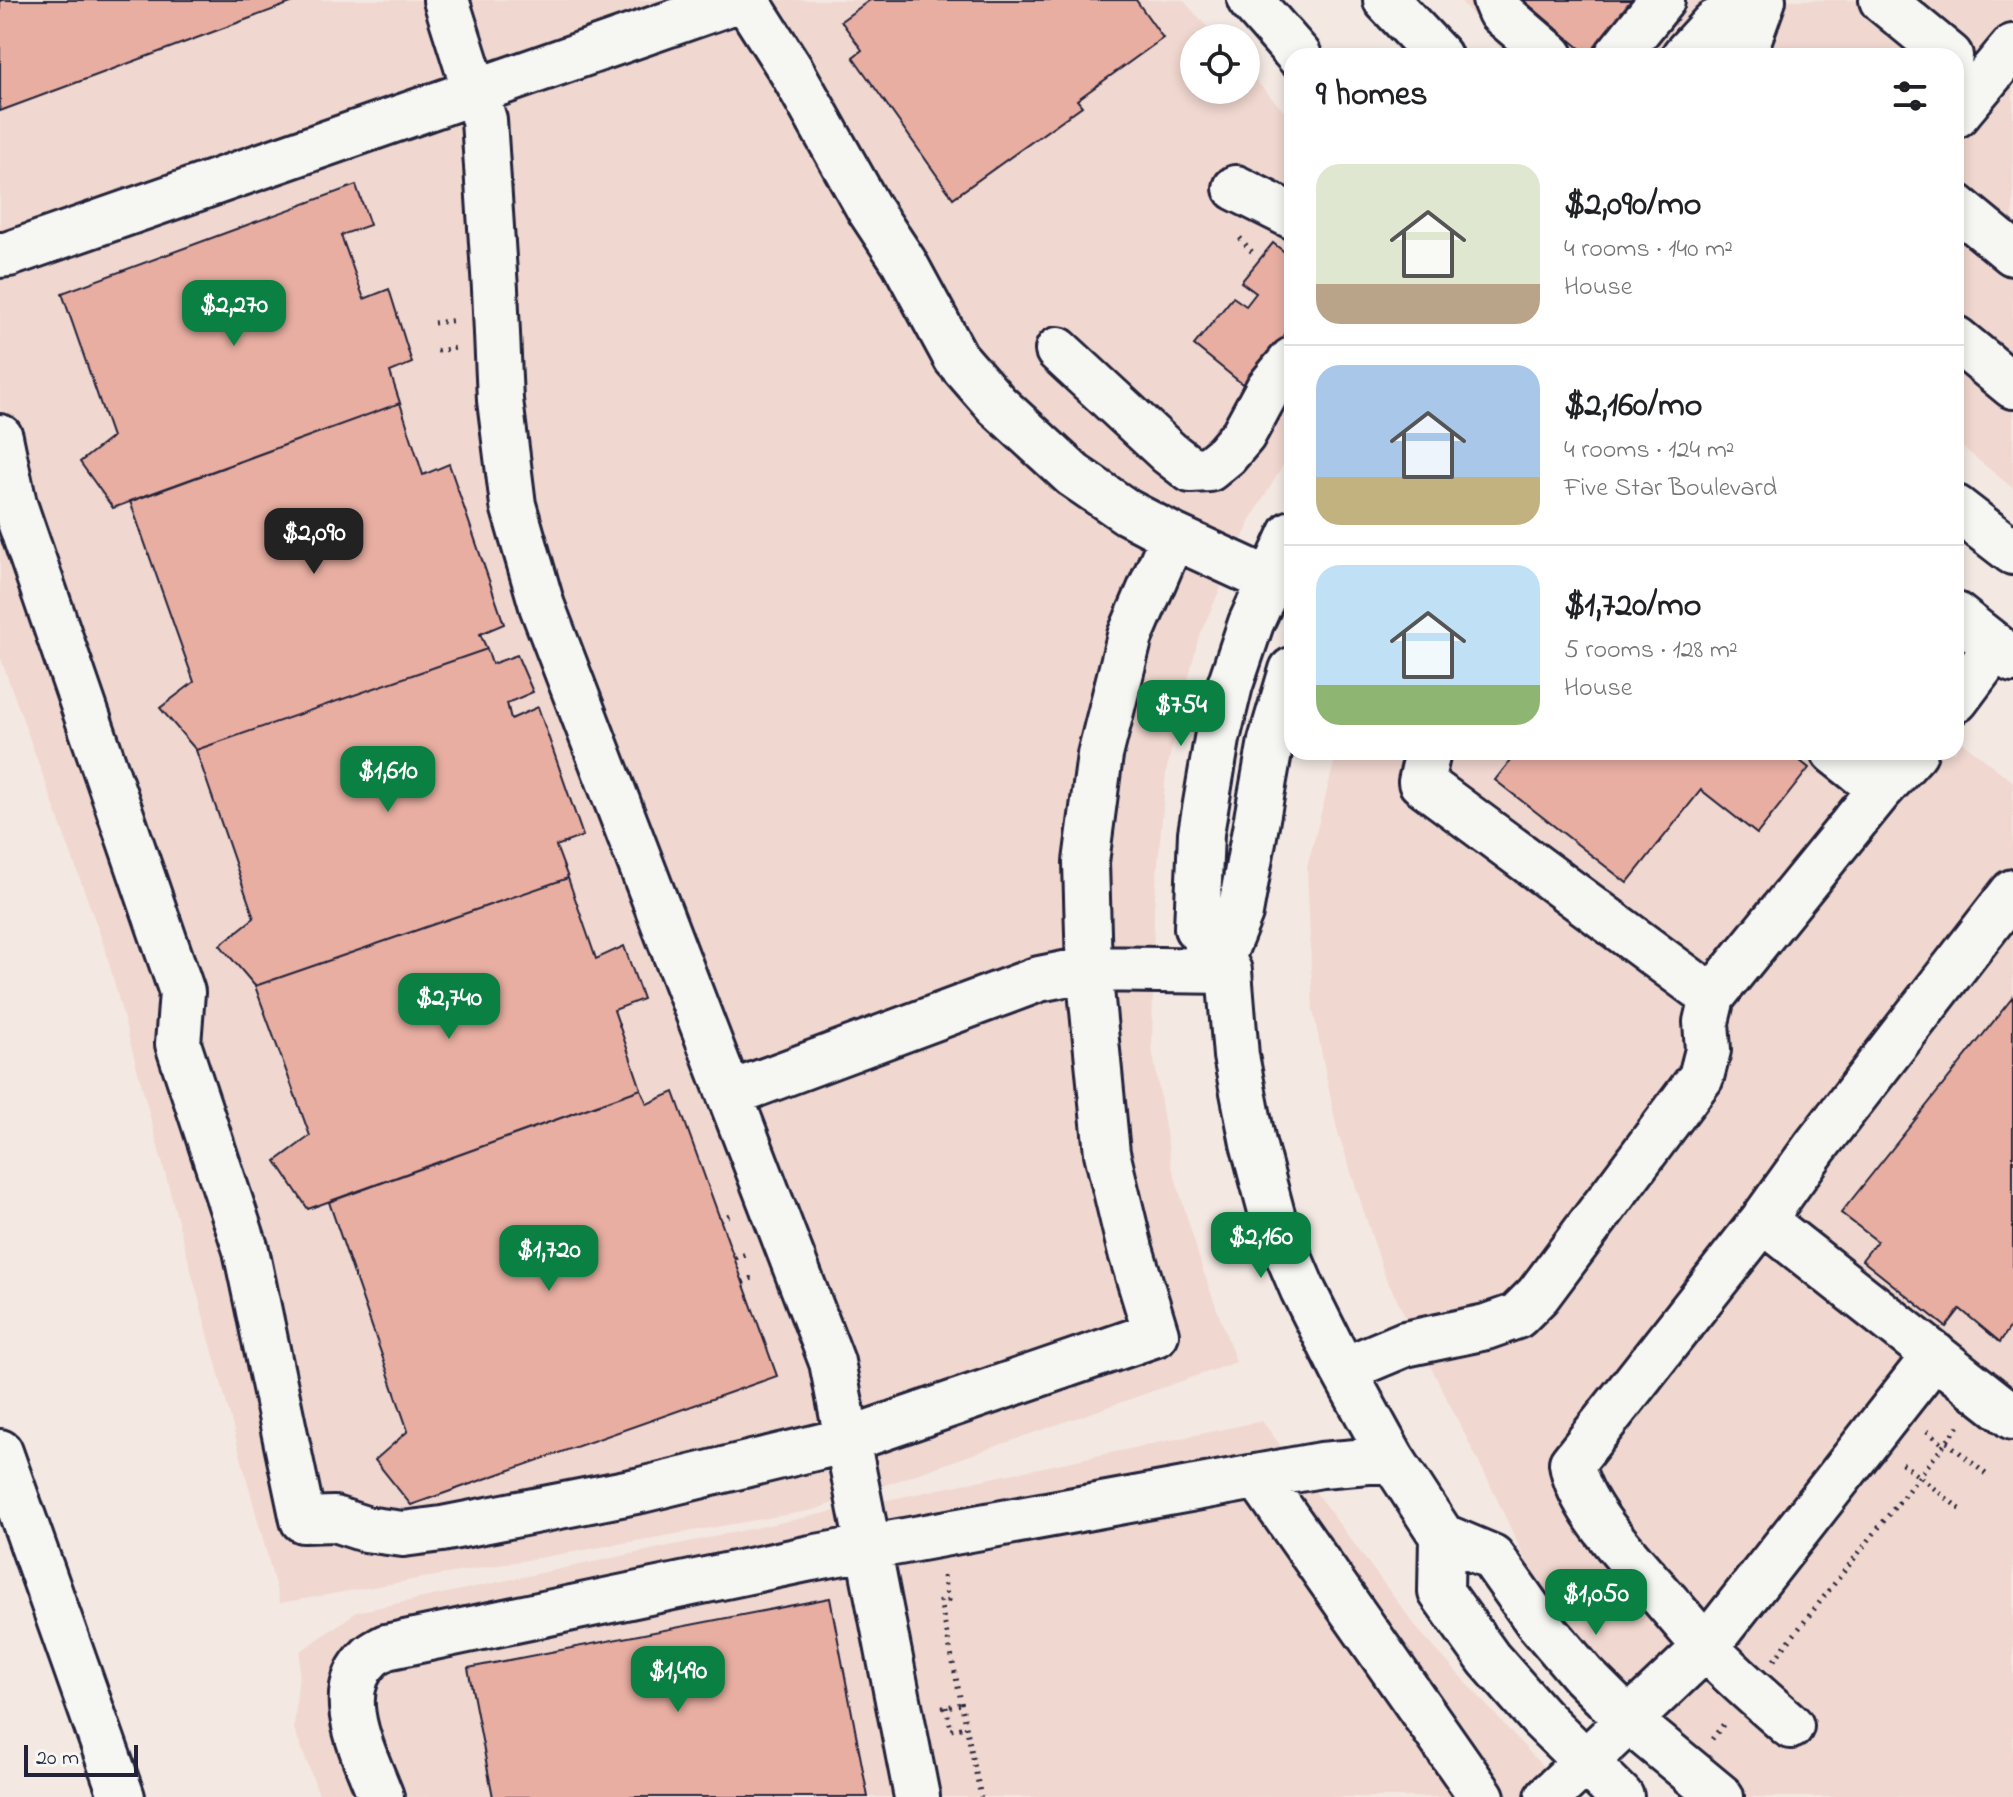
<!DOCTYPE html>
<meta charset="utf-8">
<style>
:root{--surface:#fff;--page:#f6f6f6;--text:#202124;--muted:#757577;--line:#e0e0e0;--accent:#0b8043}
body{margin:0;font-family:"Indie Flower",sans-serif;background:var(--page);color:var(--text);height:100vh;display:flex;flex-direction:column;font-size:30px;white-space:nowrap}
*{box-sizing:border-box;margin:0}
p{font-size:26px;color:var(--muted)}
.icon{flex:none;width:44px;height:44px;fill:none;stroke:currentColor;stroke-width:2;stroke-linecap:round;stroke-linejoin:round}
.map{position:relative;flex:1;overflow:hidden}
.side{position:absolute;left:1284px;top:48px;width:680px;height:712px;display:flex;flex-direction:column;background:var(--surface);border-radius:24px;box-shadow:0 4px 12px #0003}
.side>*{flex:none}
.tools{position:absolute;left:1180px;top:24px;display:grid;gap:16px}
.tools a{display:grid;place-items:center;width:80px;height:80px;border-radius:50%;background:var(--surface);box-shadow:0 4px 12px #0003;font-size:40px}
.scale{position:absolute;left:24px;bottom:20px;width:114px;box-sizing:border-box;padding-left:8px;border:4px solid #22223b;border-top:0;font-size:22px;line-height:28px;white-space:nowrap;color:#22223b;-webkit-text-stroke:6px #f6f6f2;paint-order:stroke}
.price{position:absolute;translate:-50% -68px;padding:0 18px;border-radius:16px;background:var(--accent);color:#fff;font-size:26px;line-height:52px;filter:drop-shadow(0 2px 4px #0008)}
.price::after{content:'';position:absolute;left:50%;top:48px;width:24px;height:18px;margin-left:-12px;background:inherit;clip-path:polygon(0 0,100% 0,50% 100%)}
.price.on{background:#222;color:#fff}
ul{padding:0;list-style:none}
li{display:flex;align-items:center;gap:24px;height:200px;padding:0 32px}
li+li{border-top:2px solid var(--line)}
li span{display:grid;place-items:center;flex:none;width:224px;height:160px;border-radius:24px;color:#555}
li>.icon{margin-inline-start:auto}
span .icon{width:96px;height:96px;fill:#fffc;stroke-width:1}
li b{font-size:34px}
h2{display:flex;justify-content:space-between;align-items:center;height:96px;padding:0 32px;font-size:34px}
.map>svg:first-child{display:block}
</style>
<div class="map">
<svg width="2013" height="1797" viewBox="0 0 2013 1797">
<rect width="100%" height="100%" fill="#f3e8e2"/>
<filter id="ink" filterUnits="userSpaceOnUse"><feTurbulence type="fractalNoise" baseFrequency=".0125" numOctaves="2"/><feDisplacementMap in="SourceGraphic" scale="16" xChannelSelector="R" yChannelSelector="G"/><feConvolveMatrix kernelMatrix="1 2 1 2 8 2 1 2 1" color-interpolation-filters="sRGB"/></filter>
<g filter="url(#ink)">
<!-- built -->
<path fill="#f0d7cf" d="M0,0H1183L1217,38H1194V90H1246V70L1292,120V450L1251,519L1198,639L1166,772L1154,907L1152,1048L1171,1164L1203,1271L1236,1362L813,1510L280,1603L105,948L0,656Z
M1460,0H2013V488L1956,442V56H1507Z
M1956,737L2013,782V1797H1743L1682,1749L1547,1606L1488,1480L1385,1276L1337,1129L1313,1010L1307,868L1337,752H1956Z
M1262,1421L1420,1632L1570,1797H320L294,1728L301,1651L357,1612Z"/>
<!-- building -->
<path fill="#e8aea2" stroke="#22223b" stroke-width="2" d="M0,0H299L0,111Z
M870,0H1136L1163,38L1077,100L1082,106L953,198L853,57L862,50L841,21Z
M1523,0H1640L1592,56H1589Z
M356,185L370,225L341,235L364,299L389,289L412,363L390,372L400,403L113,508L80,462L112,437L62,293Z
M1273,243L1292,258V325L1284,335L1292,342L1256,395L1194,345L1233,297L1246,306L1256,293L1241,282Z
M400,403L423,475L449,464L504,624L480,634L487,649L196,750L160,708L194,682L130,501Z
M487,649L492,664L517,655L533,692L507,703L511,719L538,707L583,836L556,846L568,878L255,986L220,945L254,918L196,750Z
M1517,752H1789L1809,768L1757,834L1701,790L1627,883L1495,780Z
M568,878L596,959L624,946L643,999L614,1010L641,1089L308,1209L276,1161L310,1136L255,986Z
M2013,997V1323L2000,1342L1960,1309L1946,1327L1862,1260L1877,1241L1841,1213Z
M641,1089L647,1104L674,1092L777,1376L411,1505L375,1460L408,1431L329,1202Z
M830,1598L868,1797H493L468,1668Z"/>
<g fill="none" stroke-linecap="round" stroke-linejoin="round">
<!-- minor casing -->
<g stroke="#22223b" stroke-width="50">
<path id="minor" d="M446,0L484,120L495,289L500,400L513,505L542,606L832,1362L917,1797
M746,0L792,72L869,209L904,262L956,358L997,405L1073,475L1127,512L1173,536L1271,581
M1495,0L1500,12L1551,56
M1882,0L1950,56
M1617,56L1662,0
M1684,56L1714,23L1760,0
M1740,56L1745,50L1763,0
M1956,115L2013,47
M1236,188L1292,216
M1956,206L2013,253
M0,255L9,254L738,0
M1956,339L2013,386
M1058,350L1169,453L1191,470L1209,469L1226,455L1243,435L1268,389L1292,360
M0,437L14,504L182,992L178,1044L246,1250L303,1520L334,1519L365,1529L403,1534L442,1529L641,1490L847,1440L1156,1334L1130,1249L1107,1153L1089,969L1086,862L1100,755L1130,636L1173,536
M1292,533L1251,623L1230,685L1217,739L1201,833L1197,928L1222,958L1229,971L1236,1056L1253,1143L1274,1222L1303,1290L1343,1370L1392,1459L1442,1536L1492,1557L1537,1621L1583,1675L1628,1720L1721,1797
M1956,700L1995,648
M1428,752L1421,782L1712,997
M1834,752L1881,789L1915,752
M1222,958L1240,913L1271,741L1292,670
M730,1094L1039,979L1089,969L1229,971
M1763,1220L2013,1417
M1343,1370L1405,1344L1486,1327L1517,1316L1538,1295L1701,1077L1708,1050L1706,1022L1712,997L1881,789
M1259,1478L1482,1797
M1442,1536L1441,1592L1489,1659L1540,1717L1621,1797
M1791,1726C1762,1700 1731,1675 1705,1646C1687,1626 1670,1605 1652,1585C1624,1553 1578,1505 1572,1463L1763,1220L1816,1146L2013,892
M381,1797C366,1757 330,1693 370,1657C374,1653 381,1650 386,1647L811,1558L1321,1465L1392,1459
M1548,1797L1706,1647L1935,1355"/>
</g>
<!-- major casing -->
<g stroke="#22223b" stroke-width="50">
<path id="major" d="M1250,0L1299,56
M1386,0L1439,56
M1956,508L2013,552
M1956,615L2013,660"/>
</g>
<!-- highway casing -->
<g stroke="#22223b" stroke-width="50">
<path id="highway" d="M0,1452L122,1797"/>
</g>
<!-- path -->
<path stroke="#22223b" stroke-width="5" stroke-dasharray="2 6" stroke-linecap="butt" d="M1240,238L1253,253
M434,323L457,320
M437,351L456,348
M720,1219L734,1213
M735,1258L749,1253
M743,1282L757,1276
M1927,1431L1944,1445
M1947,1442L1987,1475
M1902,1463L1960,1509
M943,1576L948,1600L940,1601L981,1797
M1774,1660L1959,1426
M946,1707L951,1730L966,1727
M942,1708L961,1704
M1712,1739L1726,1721"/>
<!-- minor -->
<use href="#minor" stroke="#f6f6f2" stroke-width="44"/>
<!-- major -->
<use href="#major" stroke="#f6f6f2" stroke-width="44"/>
<!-- highway -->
<use href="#highway" stroke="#f6f6f2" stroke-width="44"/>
</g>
</g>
</svg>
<div class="tools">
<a><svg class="icon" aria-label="locate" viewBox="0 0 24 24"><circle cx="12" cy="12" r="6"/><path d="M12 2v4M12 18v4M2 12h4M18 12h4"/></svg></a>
</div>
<div class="scale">20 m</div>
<b class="price" style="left:234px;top:348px">$2,270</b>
<b class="price on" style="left:314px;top:576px">$2,090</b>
<b class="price" style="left:1181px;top:748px">$754</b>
<b class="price" style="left:388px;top:814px">$1,610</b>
<b class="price" style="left:449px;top:1041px">$2,740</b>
<b class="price" style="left:1261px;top:1280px">$2,160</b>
<b class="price" style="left:549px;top:1293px">$1,720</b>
<b class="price" style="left:1596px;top:1637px">$1,050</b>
<b class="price" style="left:678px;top:1714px">$1,490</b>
<section class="side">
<h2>9 homes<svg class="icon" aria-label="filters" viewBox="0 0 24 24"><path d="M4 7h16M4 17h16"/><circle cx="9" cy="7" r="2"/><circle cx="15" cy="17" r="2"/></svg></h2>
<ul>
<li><span style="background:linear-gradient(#dfe7d0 75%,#b9a48a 0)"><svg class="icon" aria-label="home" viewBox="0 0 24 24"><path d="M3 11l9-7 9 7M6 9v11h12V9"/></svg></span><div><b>$2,090/mo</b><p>4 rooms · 140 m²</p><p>House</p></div></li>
<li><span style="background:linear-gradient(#a9c7e8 70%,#c2b280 0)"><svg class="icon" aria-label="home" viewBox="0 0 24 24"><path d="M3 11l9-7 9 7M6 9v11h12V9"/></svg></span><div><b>$2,160/mo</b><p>4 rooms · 124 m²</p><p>Five Star Boulevard</p></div></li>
<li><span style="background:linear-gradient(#bfe0f5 75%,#8fb573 0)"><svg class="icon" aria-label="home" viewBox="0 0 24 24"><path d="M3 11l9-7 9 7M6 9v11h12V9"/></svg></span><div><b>$1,720/mo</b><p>5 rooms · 128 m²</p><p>House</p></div></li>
</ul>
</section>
</div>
